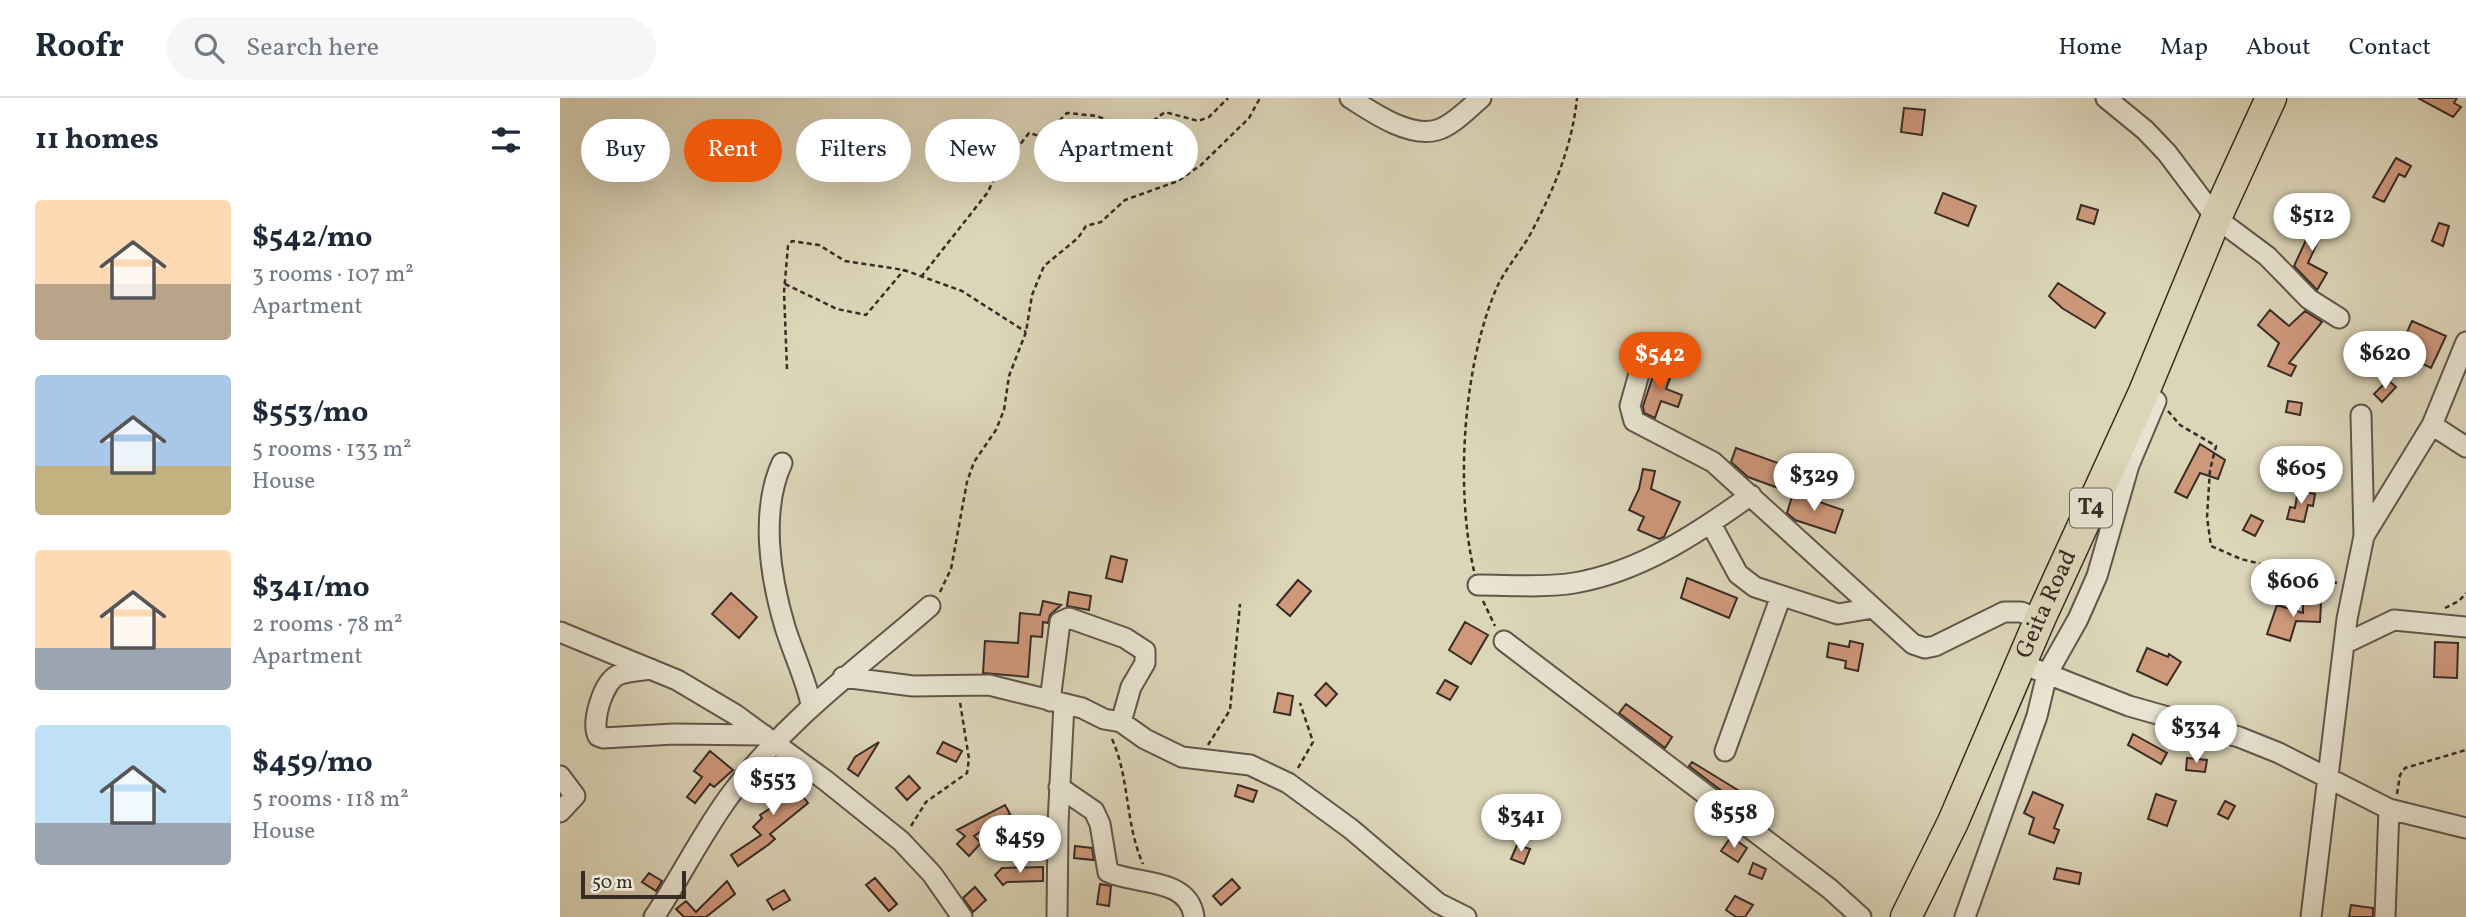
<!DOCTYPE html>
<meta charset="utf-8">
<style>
:root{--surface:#fff;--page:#f6f6f7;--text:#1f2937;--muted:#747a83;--line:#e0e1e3;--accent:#ea580c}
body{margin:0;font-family:Vollkorn,serif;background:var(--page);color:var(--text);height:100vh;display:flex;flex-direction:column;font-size:26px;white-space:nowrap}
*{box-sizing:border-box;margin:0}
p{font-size:23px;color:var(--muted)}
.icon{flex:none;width:38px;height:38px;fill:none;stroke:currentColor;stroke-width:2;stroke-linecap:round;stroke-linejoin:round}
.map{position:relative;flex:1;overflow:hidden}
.sheet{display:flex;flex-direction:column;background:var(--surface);width:560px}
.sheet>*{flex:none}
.hud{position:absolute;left:21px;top:21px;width:665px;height:63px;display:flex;gap:14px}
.scale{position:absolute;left:21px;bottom:18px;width:105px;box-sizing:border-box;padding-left:7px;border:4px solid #392c26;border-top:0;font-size:19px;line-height:24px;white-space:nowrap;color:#392c26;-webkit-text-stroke:5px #e8e4d1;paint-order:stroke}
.price{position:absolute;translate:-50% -60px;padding:0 16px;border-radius:24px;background:#fff;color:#222;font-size:23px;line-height:46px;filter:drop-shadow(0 2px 4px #0008)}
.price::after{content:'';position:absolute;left:50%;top:42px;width:21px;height:16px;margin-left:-10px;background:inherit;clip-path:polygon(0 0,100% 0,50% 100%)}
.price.on{background:var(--accent);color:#fff}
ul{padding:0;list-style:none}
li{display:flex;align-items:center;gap:21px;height:175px;padding:0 35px}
li span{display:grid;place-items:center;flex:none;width:196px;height:140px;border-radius:7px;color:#555}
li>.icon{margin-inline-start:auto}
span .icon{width:84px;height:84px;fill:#fffc;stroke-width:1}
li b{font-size:30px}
h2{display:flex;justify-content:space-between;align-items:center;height:84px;padding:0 35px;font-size:30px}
.pill{padding:0 24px;border-radius:32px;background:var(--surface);box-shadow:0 7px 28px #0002;font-size:24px;line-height:63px}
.pill.on{background:var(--accent);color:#fff}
header{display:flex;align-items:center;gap:42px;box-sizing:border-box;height:98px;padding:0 35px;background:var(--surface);border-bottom:2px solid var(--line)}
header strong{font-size:33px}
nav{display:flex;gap:38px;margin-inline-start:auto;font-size:24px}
.search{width:490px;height:63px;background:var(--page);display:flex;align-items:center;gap:18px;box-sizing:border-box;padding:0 24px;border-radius:38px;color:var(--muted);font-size:26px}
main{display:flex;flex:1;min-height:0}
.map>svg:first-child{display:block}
</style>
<header>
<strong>Roofr</strong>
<div class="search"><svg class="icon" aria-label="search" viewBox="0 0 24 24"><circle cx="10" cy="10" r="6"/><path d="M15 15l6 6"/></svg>Search here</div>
<nav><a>Home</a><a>Map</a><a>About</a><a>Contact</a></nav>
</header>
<main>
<section class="sheet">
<h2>11 homes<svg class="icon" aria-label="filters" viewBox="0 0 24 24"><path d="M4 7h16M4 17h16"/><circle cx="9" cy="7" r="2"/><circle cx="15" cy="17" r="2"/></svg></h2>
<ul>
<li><span style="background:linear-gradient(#ffd9b3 60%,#b9a48a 0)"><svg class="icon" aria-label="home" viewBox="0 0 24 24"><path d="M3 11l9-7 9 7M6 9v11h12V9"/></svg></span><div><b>$542/mo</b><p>3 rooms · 107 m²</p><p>Apartment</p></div></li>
<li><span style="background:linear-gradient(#a9c7e8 65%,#c2b280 0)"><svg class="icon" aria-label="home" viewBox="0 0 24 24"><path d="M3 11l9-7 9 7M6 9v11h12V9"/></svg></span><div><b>$553/mo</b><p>5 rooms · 133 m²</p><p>House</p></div></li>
<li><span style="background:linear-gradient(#ffd9b3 70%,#9aa5b1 0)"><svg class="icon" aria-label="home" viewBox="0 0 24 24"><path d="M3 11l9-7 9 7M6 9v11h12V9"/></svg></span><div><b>$341/mo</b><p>2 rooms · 78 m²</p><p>Apartment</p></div></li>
<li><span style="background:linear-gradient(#bfe0f5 70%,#9aa5b1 0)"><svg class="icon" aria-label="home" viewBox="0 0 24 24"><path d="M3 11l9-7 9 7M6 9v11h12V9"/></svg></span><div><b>$459/mo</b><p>5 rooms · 118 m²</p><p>House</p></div></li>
</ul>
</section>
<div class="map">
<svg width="1906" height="819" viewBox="0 0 1906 819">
<rect width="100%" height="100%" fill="#dcd5b8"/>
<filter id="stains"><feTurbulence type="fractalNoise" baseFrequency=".00286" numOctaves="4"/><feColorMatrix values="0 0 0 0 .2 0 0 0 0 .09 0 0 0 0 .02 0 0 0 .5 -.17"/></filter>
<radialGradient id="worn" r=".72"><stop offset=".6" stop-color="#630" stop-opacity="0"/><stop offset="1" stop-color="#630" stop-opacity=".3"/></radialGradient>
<!-- building -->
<path fill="#ce987b" stroke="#392c26" stroke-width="2" d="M1858,0H1897L1894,5L1901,9L1893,19Z
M1344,10L1365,12L1362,37L1341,34Z
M1836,60L1851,68L1845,79L1839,76L1824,104L1813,99Z
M1383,95L1416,108L1408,128L1375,115Z
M1521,107L1538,112L1534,126L1517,121Z
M1759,114L1769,119L1748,165L1767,175L1757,192L1734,168Z
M1879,125L1889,128L1883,148L1872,143Z
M1498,185L1545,215L1535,230L1502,210L1489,198Z
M1710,212L1729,228L1745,213L1762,224L1729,265L1736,268L1731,278L1708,268L1719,245L1698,227Z
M1852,223L1886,238L1871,270L1838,254Z
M1097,266L1113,272L1106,291L1122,297L1118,309L1101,303L1095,320L1084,315L1083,308Z
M1828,282L1836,289L1822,304L1814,296Z
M1728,303L1742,305L1740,317L1726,314Z
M1640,346L1665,362L1658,381L1640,375L1627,400L1615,394Z
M1176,350L1229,369L1221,391L1188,379L1171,364Z
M1083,371L1095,373L1091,391L1120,404L1104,439L1099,441L1078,432L1084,419L1069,412L1079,391Z
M1738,392L1755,396L1753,408L1748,407L1744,424L1727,421L1730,409L1735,410Z
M1233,395L1283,412L1275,435L1235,422L1227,415Z
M1691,417L1703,423L1695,438L1683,432Z
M551,458L567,462L562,484L546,480Z
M1127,480L1177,500L1169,520L1121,500Z
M738,482L751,493L730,518L717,507Z
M509,494L531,498L529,512L507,508Z
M171,495L197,519L179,540L152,516Z
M483,503L501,507L490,517L488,525L483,524L482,539L471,538L468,579L423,575L425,543L458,545L460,515L480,517Z
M1743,504L1761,505L1760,524L1736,523L1730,543L1707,536L1717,507L1743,515Z
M905,524L928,537L911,566L889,552Z
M1290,543L1303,546L1298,573L1285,570L1286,563L1267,559L1269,545L1289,549Z
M1875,544L1898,545L1897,580L1874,579Z
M1587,550L1608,559L1609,556L1621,564L1607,587L1577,573Z
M885,582L898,589L890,602L877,595Z
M766,585L777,596L766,608L755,597Z
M718,595L733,598L730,617L714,614Z
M1066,606L1112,639L1105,650L1059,615Z
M1573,636L1607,655L1601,666L1568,647Z
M319,644L298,678L288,671L295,659Z
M383,644L402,653L396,664L377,655Z
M150,653L173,672L154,689L150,686L135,705L127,699L142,679L134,673Z
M1627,660L1647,662L1645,674L1626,672Z
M1132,664L1181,694L1175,703L1129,668Z
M227,678L248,705L210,736L215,741L208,747L178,768L171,757L201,737L193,729L202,720L200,717L212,709L202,697Z
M349,678L360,690L347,702L336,690Z
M678,687L697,693L693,704L675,698Z
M1473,694L1503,707L1494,730L1499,732L1494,745L1469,736L1474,720L1464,715Z
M1596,696L1616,703L1607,728L1588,721Z
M1665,703L1675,708L1668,721L1658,716Z
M445,707L450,716L414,738L421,745L409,758L397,746L405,738L397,732Z
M1171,739L1187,750L1178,764L1161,753Z
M957,747L970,751L964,766L951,761Z
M515,748L532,750L534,762L514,760Z
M1193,765L1206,771L1202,781L1189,776Z
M483,769V783L447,784L443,787L435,777L442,770Z
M1497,770L1521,775L1519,786L1494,781Z
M89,775L102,783L96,793L82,784Z
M315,780L337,806L329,813L306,787Z
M672,781L680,790L661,807L653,798Z
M167,783L175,796L146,819H124L116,811L126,803L136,814Z
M540,786L551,788L549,808L537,806Z
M415,789L426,802L413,814L403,800Z
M224,792L230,802L213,812L207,802Z
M1175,798L1193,807L1185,819H1176L1166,812Z
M1791,807L1813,810V819H1789Z"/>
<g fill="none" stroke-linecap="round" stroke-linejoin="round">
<!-- minor casing -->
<g stroke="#62564a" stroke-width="23">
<path id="minor" d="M790,0C812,14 849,40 877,32C892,28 909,10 921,0
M1546,0L1585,32L1607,55L1656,120L1707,158L1749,201L1779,220
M1080,272L1070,308L1074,323L1153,364L1353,546L1365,550L1375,548L1444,514H1461L1480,521
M1872,327L1906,349
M222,365C200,413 210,479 225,529C233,555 245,579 251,606
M1151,426L1178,476L1195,489L1278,516L1313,510
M1804,438L1872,327L1906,244
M918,487C949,487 983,490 1014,485C1080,474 1138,435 1191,397
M0,534L117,582L176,617L265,682L341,743L372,776L402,819
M944,543L1270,791L1301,819
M1784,546L1834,522L1906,529
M91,571C80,573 67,573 58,577C43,584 31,624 38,638L43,640L114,636L204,637
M1475,571L1569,608L1679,639L1719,655L1829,711L1906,730
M283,579L353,588L429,587L522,610L544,621L561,624L585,641L622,659L690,667L728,685L791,731L878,805L906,819
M490,603L500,524L509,520L565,540L585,553V565L571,589L561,624
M1165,653L1221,498
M0,678L15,698L0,714
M499,689L534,713L540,726L548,774C576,787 629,779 634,819
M94,819C121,779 142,735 171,696C229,619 299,570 370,508
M497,819L498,726L504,606
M1405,819L1477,618L1487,576L1518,521L1537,478L1569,367L1596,303L1585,294
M1751,819L1787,521L1804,438L1801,317
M1825,819L1829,711"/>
</g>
<!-- highway casing -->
<g stroke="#392c26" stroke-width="33">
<g id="highway">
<path id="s1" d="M1346,819L1393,724L1480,521L1584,294L1656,120L1711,0"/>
</g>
</g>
<!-- path -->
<path stroke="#392c26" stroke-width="2.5" stroke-dasharray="5 3.5" stroke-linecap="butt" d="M361,179L428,94L446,53L459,48L469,35L483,39L507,15L537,18L572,32L587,27L605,14L638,23L649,19L668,0
M225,186L277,211L306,217L344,172
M227,271L224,194L228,148L232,143L259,147L285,163L344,172L402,193L466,234
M1608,313L1620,327L1656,348L1650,372L1647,419L1651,448L1681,461L1777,485
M914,473C895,390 903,267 937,189C946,170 961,153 971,135C994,91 1012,49 1017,0
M380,494L391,471L407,384L414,364L436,332L444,312L449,278L466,234L472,197L484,168L518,140L526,128L541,124L565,102L618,83L641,67L689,20L700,0
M923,503L935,528
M1885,510L1899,503L1906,495
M552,641C570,681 565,726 583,766
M648,647L670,612L680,506
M738,670L753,644L740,605
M1837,696L1840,677L1845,670L1906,652
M351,728L366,704L407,675L409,661L400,604"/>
<!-- minor -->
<use href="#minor" stroke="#e8e4d1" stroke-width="19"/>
<!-- highway -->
<use href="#highway" stroke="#dcd5b8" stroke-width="30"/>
</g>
<g text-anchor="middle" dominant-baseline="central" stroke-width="5" stroke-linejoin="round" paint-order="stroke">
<!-- shield labels -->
<rect fill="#e8e4d1" stroke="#6e6359" stroke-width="2" x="1510" y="390.5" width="42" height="39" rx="5"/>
<g font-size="23" font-weight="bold" fill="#392c26">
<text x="1531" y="410">T4</text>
</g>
<!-- street labels -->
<g font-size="24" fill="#392c26" stroke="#e8e4d1">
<text stroke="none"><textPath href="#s1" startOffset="343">Geita Road</textPath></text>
</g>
</g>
<rect width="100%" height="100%" filter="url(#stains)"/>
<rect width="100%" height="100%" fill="url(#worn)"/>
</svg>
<div class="scale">50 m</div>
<b class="price" style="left:1752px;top:155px">$512</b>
<b class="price" style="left:1825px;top:293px">$620</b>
<b class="price on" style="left:1100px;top:294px">$542</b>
<b class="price" style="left:1741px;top:408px">$605</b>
<b class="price" style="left:1254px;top:415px">$329</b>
<b class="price" style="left:1733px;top:521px">$606</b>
<b class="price" style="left:1636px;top:667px">$334</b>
<b class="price" style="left:213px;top:719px">$553</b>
<b class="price" style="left:1174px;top:752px">$558</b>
<b class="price" style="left:961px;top:756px">$341</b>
<b class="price" style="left:460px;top:777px">$459</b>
<div class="hud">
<a class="pill">Buy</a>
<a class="pill on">Rent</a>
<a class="pill">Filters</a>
<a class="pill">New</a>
<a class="pill">Apartment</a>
</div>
</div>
</main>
